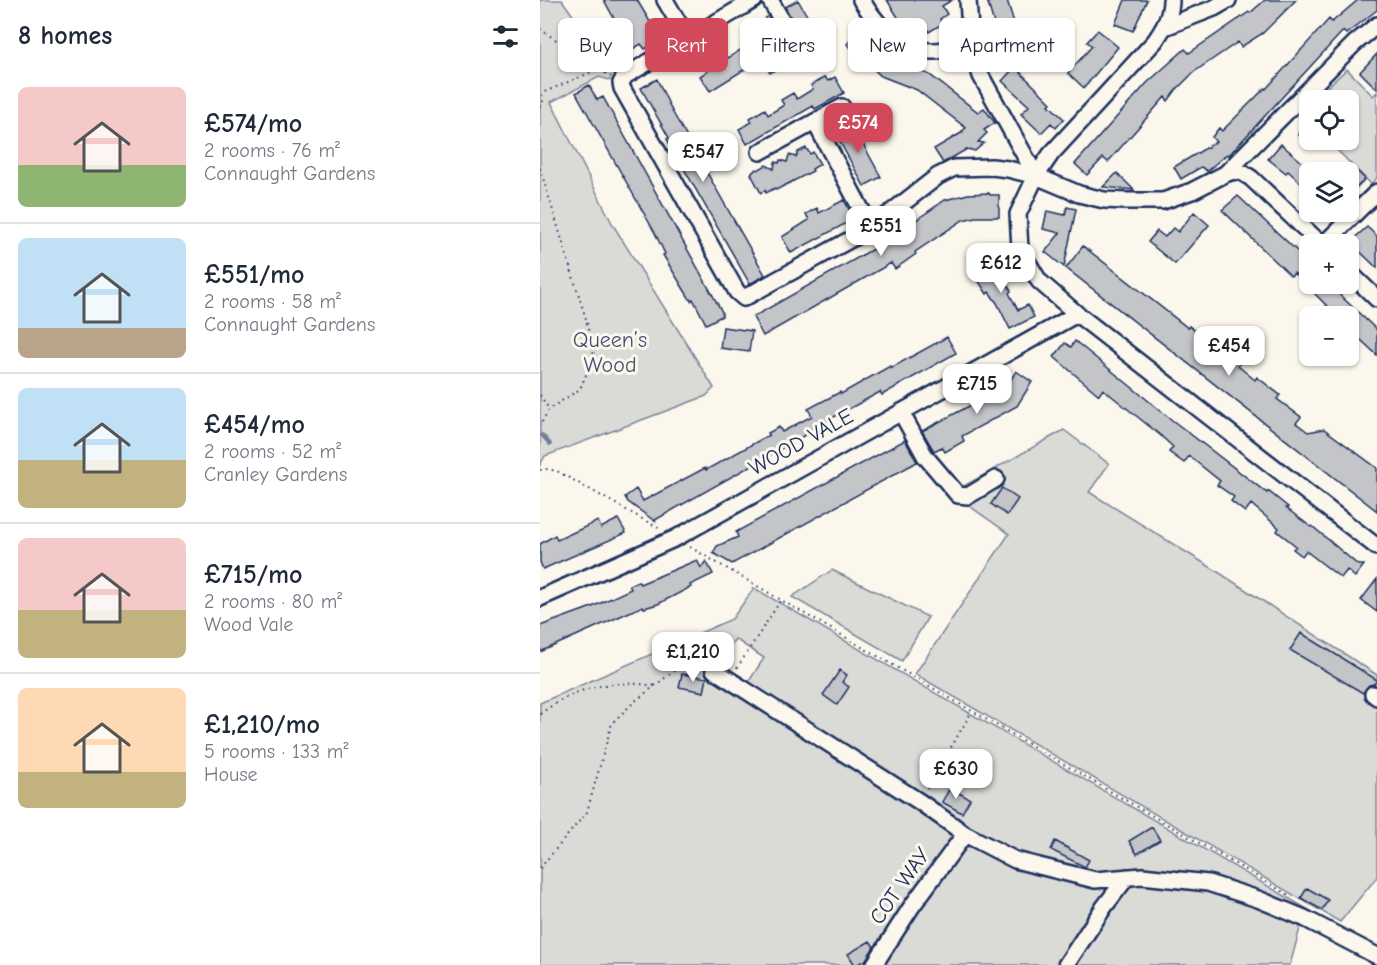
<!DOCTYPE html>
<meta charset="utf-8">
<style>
:root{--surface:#fff;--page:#f6f6f7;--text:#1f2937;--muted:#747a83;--line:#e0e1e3;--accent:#d1495b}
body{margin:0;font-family:"Comic Neue",sans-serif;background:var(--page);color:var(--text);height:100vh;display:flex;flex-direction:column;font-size:22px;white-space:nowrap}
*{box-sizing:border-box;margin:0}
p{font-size:20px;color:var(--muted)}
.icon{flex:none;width:33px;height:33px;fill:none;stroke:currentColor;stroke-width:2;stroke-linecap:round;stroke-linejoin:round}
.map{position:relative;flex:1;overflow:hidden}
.details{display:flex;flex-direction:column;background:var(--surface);width:540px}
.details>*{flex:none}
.banner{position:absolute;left:18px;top:18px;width:570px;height:54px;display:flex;gap:12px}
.tools{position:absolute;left:759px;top:90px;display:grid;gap:12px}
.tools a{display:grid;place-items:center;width:60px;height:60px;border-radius:9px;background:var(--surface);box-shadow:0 2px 4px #0004;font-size:30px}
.price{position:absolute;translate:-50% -51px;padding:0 14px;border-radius:12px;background:#fff;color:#222;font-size:20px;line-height:39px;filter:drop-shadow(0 2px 3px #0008)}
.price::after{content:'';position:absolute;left:50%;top:36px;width:18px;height:14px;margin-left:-9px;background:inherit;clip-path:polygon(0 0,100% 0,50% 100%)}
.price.active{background:var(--accent);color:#fff}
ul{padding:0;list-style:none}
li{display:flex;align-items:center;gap:18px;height:150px;padding:0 18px}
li+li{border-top:2px solid var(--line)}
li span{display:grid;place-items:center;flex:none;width:168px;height:120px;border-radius:9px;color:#555}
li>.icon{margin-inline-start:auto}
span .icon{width:72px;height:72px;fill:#fffc;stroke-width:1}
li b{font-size:26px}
h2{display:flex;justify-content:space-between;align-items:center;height:72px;padding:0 18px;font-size:26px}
.tag{padding:0 21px;border-radius:9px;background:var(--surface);box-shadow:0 2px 4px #0004;font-size:21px;line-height:54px}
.tag.active{background:var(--accent);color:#fff}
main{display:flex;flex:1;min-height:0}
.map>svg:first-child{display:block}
</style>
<main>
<section class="details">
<h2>8 homes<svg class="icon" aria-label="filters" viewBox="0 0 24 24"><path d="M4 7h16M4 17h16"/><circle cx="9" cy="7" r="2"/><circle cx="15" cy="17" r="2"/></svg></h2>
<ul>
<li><span style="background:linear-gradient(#f6c9c9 65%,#8fb573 0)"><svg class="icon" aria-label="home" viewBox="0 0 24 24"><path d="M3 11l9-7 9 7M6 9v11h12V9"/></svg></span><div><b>£574/mo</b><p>2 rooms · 76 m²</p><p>Connaught Gardens</p></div></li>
<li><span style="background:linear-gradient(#bfe0f5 75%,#b9a48a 0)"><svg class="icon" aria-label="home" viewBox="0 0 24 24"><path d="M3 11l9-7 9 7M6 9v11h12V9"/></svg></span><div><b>£551/mo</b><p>2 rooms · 58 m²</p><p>Connaught Gardens</p></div></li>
<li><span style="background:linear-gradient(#bfe0f5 60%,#c2b280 0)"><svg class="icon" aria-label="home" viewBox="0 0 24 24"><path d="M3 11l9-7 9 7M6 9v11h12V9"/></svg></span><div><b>£454/mo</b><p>2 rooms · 52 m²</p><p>Cranley Gardens</p></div></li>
<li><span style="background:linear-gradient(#f6c9c9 60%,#c2b280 0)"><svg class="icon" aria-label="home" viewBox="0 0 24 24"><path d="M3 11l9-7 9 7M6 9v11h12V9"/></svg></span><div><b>£715/mo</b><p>2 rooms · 80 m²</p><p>Wood Vale</p></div></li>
<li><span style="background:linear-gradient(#ffd9b3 70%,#c2b280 0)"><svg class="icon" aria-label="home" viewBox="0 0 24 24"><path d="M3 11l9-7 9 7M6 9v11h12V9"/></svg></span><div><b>£1,210/mo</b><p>5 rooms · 133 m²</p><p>House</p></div></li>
</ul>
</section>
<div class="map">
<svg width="837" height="965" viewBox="0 0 837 965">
<rect width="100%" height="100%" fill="#fbf7ec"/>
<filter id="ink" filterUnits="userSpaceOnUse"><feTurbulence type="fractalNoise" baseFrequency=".0167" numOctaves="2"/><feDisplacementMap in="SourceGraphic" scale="12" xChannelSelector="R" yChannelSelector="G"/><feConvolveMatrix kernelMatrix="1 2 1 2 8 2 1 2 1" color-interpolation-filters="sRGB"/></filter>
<g filter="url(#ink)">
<!-- green -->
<path fill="#dadad7" stroke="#7a849a" stroke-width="1.5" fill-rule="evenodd" d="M0,0H22L81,83L59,77L11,102L73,225L174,388L166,396L5,456L0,465Z
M807,69L833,96L837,92V178L831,184L787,140H808V100H773Z
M524,430L569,464L549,492L675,570L837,675V877L800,922L375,674L469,534L411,493Z
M292,570L388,617L362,661L252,597Z
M214,588L800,928L762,921L750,965H0V703L192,619ZM195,639L224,658L206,686L176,667Z"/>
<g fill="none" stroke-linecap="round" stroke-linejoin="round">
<!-- stream -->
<path stroke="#747e96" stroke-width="4" d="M2,435L10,444"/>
</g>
<!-- building -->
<path fill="#c3c5c9" stroke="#1b2f5e" stroke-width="1.5" d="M64,0H97L121,40L105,49L101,44L91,50Z
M258,0L285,47L281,49L287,60L276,67L264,47L247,57L233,34L216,45L209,33L228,23L225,18L228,16L240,34L244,36L250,34L255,25L245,7Z
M347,0H412L402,6L407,14L400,19L402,24L389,32L386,27L378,32L374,25L366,30Z
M447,0H467L483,52L464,57Z
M585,0H607L593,31L575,24Z
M725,0H756L723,33L701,47L698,42L654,72L636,90L628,101L625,97L568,162L563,158L547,175L535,164L607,83L645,49L649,53L709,12L710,13Z
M818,0H837V10L806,34L803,31L689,155L687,154L667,171L661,167L641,179L634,167L676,142L672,137L679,128L682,131L725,88L726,89L789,19L792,22Z
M320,30L352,60L390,75L438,112L444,108L455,123L444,130L447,133L438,142L444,143L435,151L427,149L403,163L394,149L423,132L422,131L426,128L377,90L341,76L307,44Z
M558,30L578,47L544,88L528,73L552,46L547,42Z
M208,45L218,61L170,91L160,76Z
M243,50L250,62L230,73L224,62Z
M837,54V89L820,72Z
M475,67L511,103L509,105L524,119L516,128L511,123L501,133L481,114L489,106L462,81Z
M285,77L288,81L295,77L304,93L275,109L273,106L207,144L199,129L212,122L210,118L225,109L228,115L244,105L241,100L253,93L257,99L273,89L271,85Z
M117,79L132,111L225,275L210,284L127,139L129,138L101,88Z
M49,85L57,100L63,97L182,312V316L166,324L153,299L151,301L123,255L125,254L115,233L36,93Z
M311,122L341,177L324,186L294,131Z
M770,122V146L758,134Z
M741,144L770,169V191L748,171L746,173L728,159Z
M266,148L270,154L273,152L280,164L272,169L273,171L236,190L235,188L226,193L225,190L221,193L211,174L216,169L218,170L226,165L234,169L235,162L239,163L240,160L247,162L249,155L256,157L258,152Z
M817,171L825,179L808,196V181Z
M577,173L594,190L563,187Z
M449,193L450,195H459V217H435L423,220L375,252L376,254L355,269L351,263L223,336L213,317L340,245L405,200L428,194Z
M698,196L770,263V286L773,284H788L837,330V355L808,328V316H797L754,273L751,276L682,210Z
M304,200L314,219L251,253L242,237L269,220L266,214L277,208L279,213Z
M527,207L536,209L524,267L505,252L520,233L503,229L507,211L525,215Z
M654,212L669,225L635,264L608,242L617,231L625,237L633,228L638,232Z
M827,227L837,236V268L810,242Z
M543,246L648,328L649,326L674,346L676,342L701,362L698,366L715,380L717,377L740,395L737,399L761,417L756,423L768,432L784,429L837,468V511L526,268Z
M443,254L462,285L466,282L471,291L469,293L478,310L488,305L494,317L470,329L457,303L449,292L447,294L433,272L438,268L433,261Z
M183,327L212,331L209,352L180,348Z
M407,337L416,353L342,395L340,392L266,432L267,434L115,520L116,522L88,502L85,497L96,489L103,501L165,468L166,470L229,435L228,433L239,427L242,432L255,425L272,416L268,409L300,392L301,394L350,366L351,368Z
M535,341L632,420L727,493L728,491L748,507L746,508L771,527L772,526L818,565H824L815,577L807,570L801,578L766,551L762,556L753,549L756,546L737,531L739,528L711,504L705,512L691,501L694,497L677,485L680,481L649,456L644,463L629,452L633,447L620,435L563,389L559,395L514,357L525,343L531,347Z
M476,371L492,382L477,406L422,436L424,441L405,452L402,447L394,451L382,431L467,386Z
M365,440L377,462L192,564L173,553L177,546L198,537L196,532Z
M462,488L478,499L467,515L451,504Z
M78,519L86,533L3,569L0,562V544L15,535L17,540L58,521L61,528Z
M157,560L161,568L166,561L173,574L150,585L151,587L118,604L104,608L103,606L0,652V626L52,607L91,589L89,585L98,581L100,584Z
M837,579V612L821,600Z
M761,633L837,680L834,684L829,685L823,693L750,650Z
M300,670L307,675L302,682L309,687L297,705L283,695Z
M142,674L167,678L164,692L139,687Z
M410,788L430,799L422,813L402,802Z
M612,827L620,840L597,854L589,841Z
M515,841L549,860L545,867L511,850Z
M767,888L788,900L782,910L761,898Z
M330,941L334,947L325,961L315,965L308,954Z"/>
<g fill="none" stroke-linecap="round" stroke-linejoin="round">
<!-- minor casing -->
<g stroke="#1b2f5e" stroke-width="20">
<path id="minor" d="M125,0L148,39
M214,0L85,76L81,83L82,88L197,292L204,298L331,228L398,176L414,168L452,167L468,169L496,176L539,194L564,200L586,201H623L652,191L685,174L694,171L703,173L711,178L781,244
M230,0L245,26
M321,0C338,26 360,53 394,51C406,51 419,46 431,44
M428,0L431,44L441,76L496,176
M631,0C631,16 624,28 615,41L511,154L496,176L478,214L480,249L499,281L537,314L837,547
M625,27L674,8L688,0
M275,122L331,228
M220,152L302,107
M685,174L815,43L837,25
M784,244L837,192
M808,271L837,299
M361,412L385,456L418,495L428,496L456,479
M0,598L136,538L537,314
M174,670L380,802L425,834L475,860L555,880L602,876L668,883L718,899L764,918L837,956
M833,694L837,697
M334,965L372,906L425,834
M526,965L564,907L587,877"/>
</g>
<!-- path -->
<path stroke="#1b2f5e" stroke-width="2" stroke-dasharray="1.5 4.5" stroke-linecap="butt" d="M0,29L59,69
M0,107L3,103L2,93L59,69L71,77
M0,168L46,319L54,356L40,389L9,409
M0,395L9,409L0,426
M0,470L6,469L17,471L122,530
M150,547L752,897
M197,668L241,600
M0,714C37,686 71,679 116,686
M387,789L432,711
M0,868L47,812L72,723L94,702L153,656L162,662"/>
<!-- minor -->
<use href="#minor" stroke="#fbf7ec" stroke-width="15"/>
</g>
</g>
<g text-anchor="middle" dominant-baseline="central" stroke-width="6" stroke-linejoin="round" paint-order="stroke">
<!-- park labels -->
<g font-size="22" fill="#415176" stroke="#fbf7ec">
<text x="70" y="340">Queen’s<tspan x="70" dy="25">Wood</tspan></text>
</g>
<!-- street labels -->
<g font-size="22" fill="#1b2f5e" stroke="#fbf7ec">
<text transform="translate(261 442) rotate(-29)">WOOD VALE</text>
<text transform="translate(360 886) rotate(-55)">COT WAY</text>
</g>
</g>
</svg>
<div class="tools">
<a><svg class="icon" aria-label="locate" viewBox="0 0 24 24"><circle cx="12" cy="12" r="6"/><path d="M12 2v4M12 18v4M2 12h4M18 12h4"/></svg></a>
<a><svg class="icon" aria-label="layers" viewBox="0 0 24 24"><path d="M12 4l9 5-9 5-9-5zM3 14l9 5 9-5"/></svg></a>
<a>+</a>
<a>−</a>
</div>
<b class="price active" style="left:318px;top:154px">£574</b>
<b class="price" style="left:163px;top:183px">£547</b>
<b class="price" style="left:341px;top:257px">£551</b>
<b class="price" style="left:461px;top:294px">£612</b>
<b class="price" style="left:689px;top:377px">£454</b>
<b class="price" style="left:437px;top:415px">£715</b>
<b class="price" style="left:153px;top:683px">£1,210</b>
<b class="price" style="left:416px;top:800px">£630</b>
<div class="banner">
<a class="tag">Buy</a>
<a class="tag active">Rent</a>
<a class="tag">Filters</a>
<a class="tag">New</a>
<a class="tag">Apartment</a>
</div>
</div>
</main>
